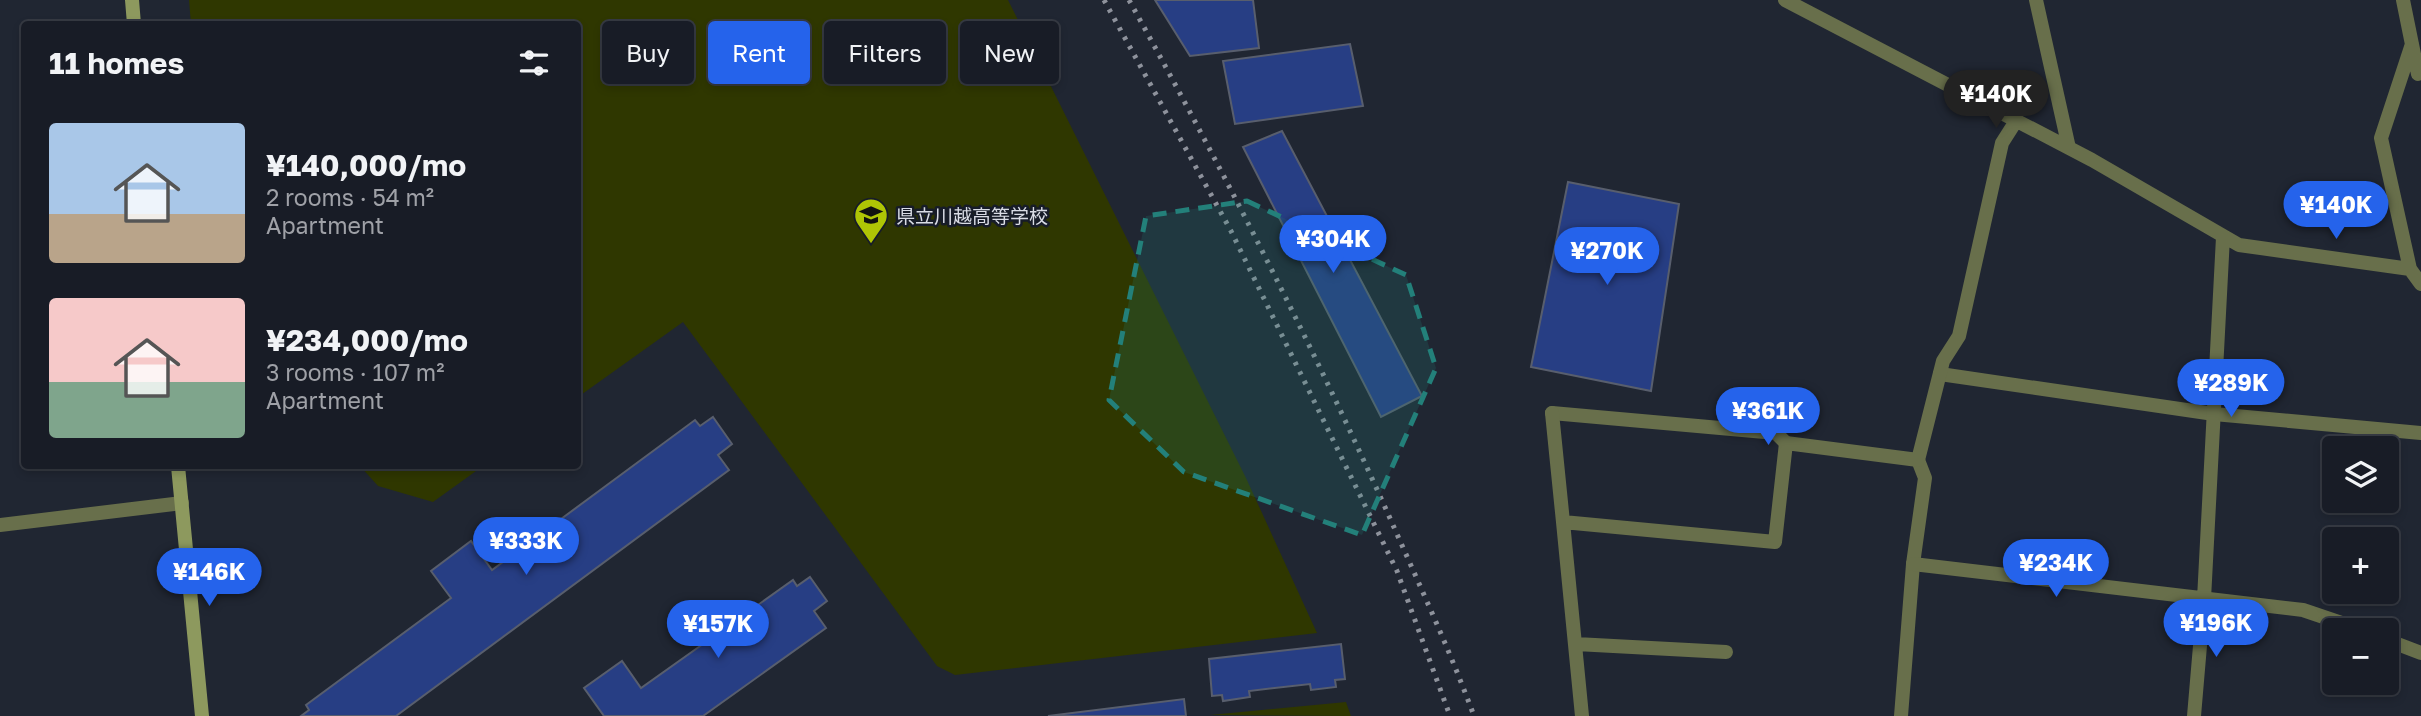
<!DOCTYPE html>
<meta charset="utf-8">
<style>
:root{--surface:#181c26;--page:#252932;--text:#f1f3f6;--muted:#9fa1a7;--line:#363a43;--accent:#2563eb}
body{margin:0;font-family:"Golos Text","Noto Sans JP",sans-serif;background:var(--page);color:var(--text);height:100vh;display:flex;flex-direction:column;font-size:26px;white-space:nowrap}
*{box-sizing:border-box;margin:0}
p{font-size:23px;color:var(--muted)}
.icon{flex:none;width:38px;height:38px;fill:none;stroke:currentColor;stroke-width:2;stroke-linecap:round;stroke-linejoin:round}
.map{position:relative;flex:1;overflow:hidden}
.details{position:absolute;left:21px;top:21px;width:560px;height:448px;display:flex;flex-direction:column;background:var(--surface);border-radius:7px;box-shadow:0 4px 10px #0003,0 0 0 2px var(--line)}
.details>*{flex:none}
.top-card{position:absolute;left:602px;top:21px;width:665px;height:63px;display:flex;gap:14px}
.controls{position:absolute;left:2322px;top:436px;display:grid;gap:14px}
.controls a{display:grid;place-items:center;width:77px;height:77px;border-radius:7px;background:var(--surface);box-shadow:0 4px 10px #0003,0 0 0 2px var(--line);font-size:35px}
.price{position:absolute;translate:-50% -60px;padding:0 16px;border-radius:24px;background:var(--accent);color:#fff;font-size:23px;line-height:46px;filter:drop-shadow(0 2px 4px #0008)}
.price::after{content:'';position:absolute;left:50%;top:42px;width:21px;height:16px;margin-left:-10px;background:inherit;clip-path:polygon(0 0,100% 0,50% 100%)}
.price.current{background:#222;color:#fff}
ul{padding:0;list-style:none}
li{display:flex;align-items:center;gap:21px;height:175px;padding:0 28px}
li span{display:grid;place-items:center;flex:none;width:196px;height:140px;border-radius:7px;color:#555}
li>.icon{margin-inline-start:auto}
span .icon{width:84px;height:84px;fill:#fffc;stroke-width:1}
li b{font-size:30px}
h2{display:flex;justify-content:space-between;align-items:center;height:84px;padding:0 28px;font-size:30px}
.tag{padding:0 24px;border-radius:7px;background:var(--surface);box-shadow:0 4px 10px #0003,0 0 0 2px var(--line);font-size:24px;line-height:63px}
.tag.current{background:var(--accent);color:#fff}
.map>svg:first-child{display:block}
</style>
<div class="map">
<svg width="2421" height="716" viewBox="0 0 2421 716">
<rect width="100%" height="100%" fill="#202632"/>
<!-- green -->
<path fill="#2f3700" d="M189,0H1008L1246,478L1317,633L955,675L937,666L683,322L578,397V24H191Z
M360,466H483L433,502L378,486Z
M1346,702L1351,716L1210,715Z"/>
<!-- building -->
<path fill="#273e84" stroke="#585e6d" stroke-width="2" d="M1155,0H1253L1259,48L1190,56Z
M1350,44L1363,106L1235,124L1223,61Z
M1282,131L1422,396L1381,417L1243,147Z
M1568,182L1679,204L1651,391L1531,367Z
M713,417L732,444L718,455L729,470L396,716H301L309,710L306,705L451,598L431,571L471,541L492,570L695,420L700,426Z
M810,577L827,601L814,611L826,628L703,716H604L584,688L622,661L641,688L793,580L797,586Z
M1341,644L1345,679L1335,680L1336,687L1311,690L1310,684L1249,691L1250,697L1223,701L1222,695L1212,696L1209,659Z
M1184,699L1186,716H1048Z"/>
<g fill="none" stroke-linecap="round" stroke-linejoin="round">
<!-- lane -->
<path stroke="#686f4b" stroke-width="14" d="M1940,374L2214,414L2421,433
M1552,413L1776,433L1786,443
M1901,716L1913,564L1925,478L1918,460"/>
<!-- street -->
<path stroke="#686f4b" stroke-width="14" d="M1785,0L2092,160L2239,245L2410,269L2421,284
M2036,0L2069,148
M2403,0L2418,74
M2410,269L2381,138L2412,44
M1552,413L1563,522
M0,525L182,503
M1913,564L2303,610L2362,630
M2387,640L2421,653
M1576,644L1726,652
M1582,716L1563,522L1775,542L1786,443L1918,460L1943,361L1959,336L2002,143L2016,121
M2194,716L2204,599L2223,237"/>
<!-- secondary -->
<path stroke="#8d995e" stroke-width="14" d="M132,0L134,24
M178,466L202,716"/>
<!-- rail -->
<path stroke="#8e929c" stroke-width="5" stroke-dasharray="3.5 7" stroke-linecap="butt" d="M1104,0L1231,231L1397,571L1450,716
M1129,0C1222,168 1310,340 1389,516C1418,582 1449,648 1474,716"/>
</g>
<!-- marked area -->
<path fill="#23807a" fill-opacity="0.2" stroke="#23807a" stroke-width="5" stroke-dasharray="14 9" stroke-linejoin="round" d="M1247,201L1406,275L1436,368L1362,535L1184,472L1109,400L1146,216Z"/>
<!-- icons -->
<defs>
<g id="school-pin" transform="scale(1.75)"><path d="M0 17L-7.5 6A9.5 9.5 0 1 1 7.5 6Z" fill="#afc505" stroke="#171c28"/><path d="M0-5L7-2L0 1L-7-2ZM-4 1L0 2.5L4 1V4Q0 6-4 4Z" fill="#111"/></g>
</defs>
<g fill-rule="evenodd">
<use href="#school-pin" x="871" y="215"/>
</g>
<g text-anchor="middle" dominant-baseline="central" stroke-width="5" stroke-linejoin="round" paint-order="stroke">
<!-- poi labels -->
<g font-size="19" fill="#d9dce5" stroke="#171c28" text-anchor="start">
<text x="896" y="215">県立川越高等学校</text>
</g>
</g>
</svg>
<div class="controls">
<a><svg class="icon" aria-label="layers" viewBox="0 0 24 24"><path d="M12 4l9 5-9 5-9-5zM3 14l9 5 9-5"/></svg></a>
<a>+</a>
<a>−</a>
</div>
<b class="price current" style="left:1996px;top:130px">¥140K</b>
<b class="price" style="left:2336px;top:241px">¥140K</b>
<b class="price" style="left:1333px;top:275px">¥304K</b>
<b class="price" style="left:1607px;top:287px">¥270K</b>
<b class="price" style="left:2231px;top:419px">¥289K</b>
<b class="price" style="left:1768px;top:447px">¥361K</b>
<b class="price" style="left:526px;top:577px">¥333K</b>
<b class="price" style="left:2056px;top:599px">¥234K</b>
<b class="price" style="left:209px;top:608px">¥146K</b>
<b class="price" style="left:2216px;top:659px">¥196K</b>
<b class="price" style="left:718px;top:660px">¥157K</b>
<div class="top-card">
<a class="tag">Buy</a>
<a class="tag current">Rent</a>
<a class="tag">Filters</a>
<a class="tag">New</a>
</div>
<section class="details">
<h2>11 homes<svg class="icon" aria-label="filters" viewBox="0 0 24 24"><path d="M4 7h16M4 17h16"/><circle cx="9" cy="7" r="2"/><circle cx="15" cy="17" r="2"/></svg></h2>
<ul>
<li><span style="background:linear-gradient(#a9c7e8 65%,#b9a48a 0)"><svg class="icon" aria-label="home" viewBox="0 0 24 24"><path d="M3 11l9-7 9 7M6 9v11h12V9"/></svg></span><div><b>¥140,000/mo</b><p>2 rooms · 54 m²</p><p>Apartment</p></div></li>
<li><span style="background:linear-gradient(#f6c9c9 60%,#7fa58c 0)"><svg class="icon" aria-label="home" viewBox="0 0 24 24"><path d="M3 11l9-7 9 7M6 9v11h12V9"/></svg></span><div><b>¥234,000/mo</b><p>3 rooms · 107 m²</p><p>Apartment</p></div></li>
</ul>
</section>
</div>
